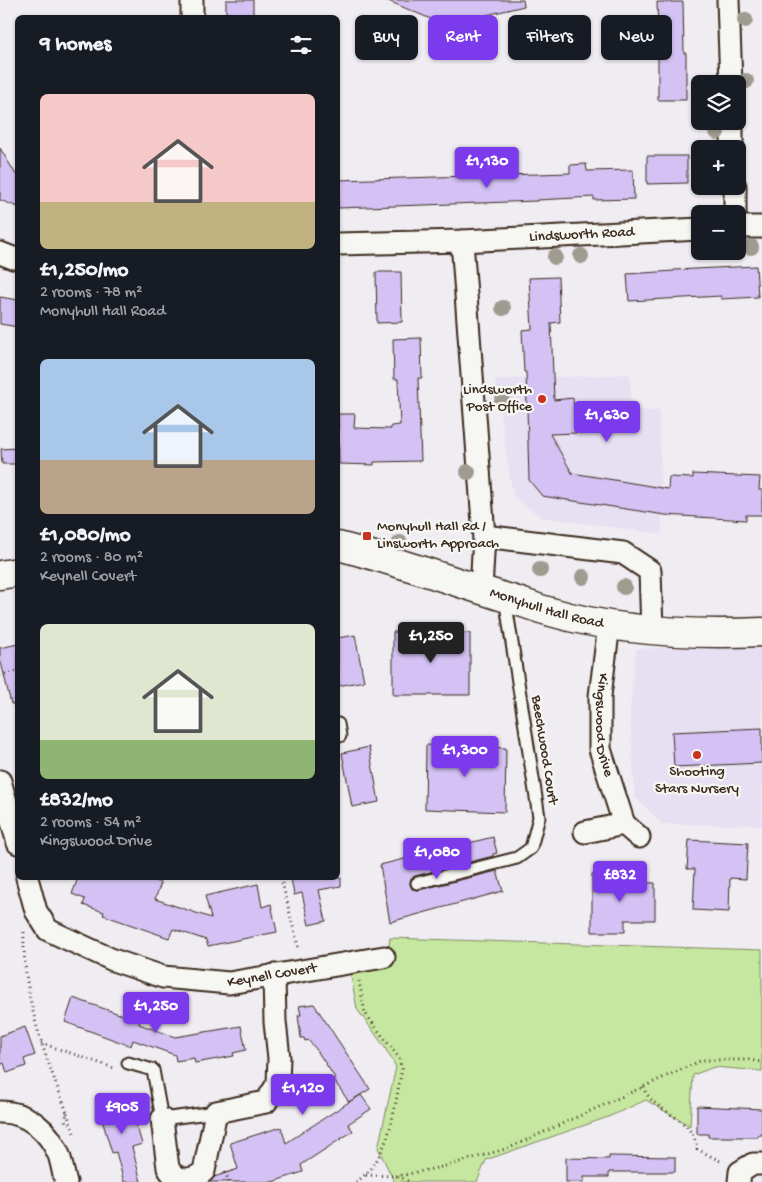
<!DOCTYPE html>
<meta charset="utf-8">
<style>
:root{--surface:#171b24;--page:#242831;--text:#f1f3f6;--muted:#9ea1a6;--accent:#7c3aed}
body{margin:0;font-family:"Gochi Hand",sans-serif;background:var(--page);color:var(--text);height:100vh;display:flex;flex-direction:column;font-size:19px;white-space:nowrap}
*{box-sizing:border-box;margin:0}
p{font-size:16px;color:var(--muted)}
.icon{flex:none;width:28px;height:28px;fill:none;stroke:currentColor;stroke-width:2;stroke-linecap:round;stroke-linejoin:round}
.map{position:relative;flex:1;overflow:hidden}
.side{position:absolute;left:15px;top:15px;width:325px;height:865px;display:flex;flex-direction:column;background:var(--surface);border-radius:8px;box-shadow:0 1px 4px #0004}
.side>*{flex:none}
.hud{position:absolute;left:355px;top:15px;width:331px;height:45px;display:flex;gap:10px}
.buttons{position:absolute;left:691px;top:75px;display:grid;gap:10px}
.buttons a{display:grid;place-items:center;width:55px;height:55px;border-radius:8px;background:var(--surface);box-shadow:0 1px 4px #0004;font-size:25px}
.price{position:absolute;translate:-50% -42px;padding:0 11px;border-radius:5px;background:var(--accent);color:#fff;font-size:16px;line-height:32px;filter:drop-shadow(0 1px 2px #0008)}
.price::after{content:'';position:absolute;left:50%;top:30px;width:15px;height:11px;margin-left:-8px;background:inherit;clip-path:polygon(0 0,100% 0,50% 100%)}
.price.on{background:#222;color:#fff}
ul{padding:0;list-style:none}
li{display:grid;align-content:center;gap:10px;height:265px;padding:0 25px}
li span{display:grid;place-items:center;height:155px;border-radius:8px;color:#555}
li>.icon{margin-inline-start:auto}
span .icon{width:90px;height:90px;fill:#fffc;stroke-width:1}
li b{font-size:21px}
h2{display:flex;justify-content:space-between;align-items:center;height:60px;padding:0 25px;font-size:21px}
.chip{padding:0 18px;border-radius:8px;background:var(--surface);box-shadow:0 1px 4px #0004;font-size:18px;line-height:45px}
.chip.on{background:var(--accent);color:#fff}
.map>svg:first-child{display:block}
</style>
<div class="map">
<svg width="762" height="1182" viewBox="0 0 762 1182">
<rect width="100%" height="100%" fill="#efecf2"/>
<filter id="ink" filterUnits="userSpaceOnUse"><feTurbulence type="fractalNoise" baseFrequency=".02" numOctaves="2"/><feDisplacementMap in="SourceGraphic" scale="10" xChannelSelector="R" yChannelSelector="G"/><feConvolveMatrix kernelMatrix="1 2 1 2 8 2 1 2 1" color-interpolation-filters="sRGB"/></filter>
<g filter="url(#ink)">
<!-- built -->
<path fill="#e7dff2" d="M630,374L631,410L659,411L662,534L541,517L513,496L495,380Z
M762,645V825L662,824L635,797L630,712L636,649Z"/>
<!-- green -->
<path fill="#c6e7a0" stroke="#80885f" d="M390,938L762,950V1071L714,1067L693,1075L690,1126L646,1100L608,1117L486,1160L477,1182H396L394,1181L378,1148L396,1067L384,1046L357,1009L350,971L387,962Z"/>
<!-- building -->
<path fill="#d3c2f3" stroke="#3b2a1e" d="M226,0H253V18H226Z
M386,0H523L524,6L445,25Z
M657,2H683L684,53H686V100H658V46H648V30H658Z
M0,148L18,178V207L0,200Z
M647,156H687V183L647,184Z
M586,164L587,171L633,170L634,199L594,200V197L537,200V201L338,208V180L570,173V165Z
M756,266L758,297L721,299V296L629,301L627,274L674,271V270Z
M376,272H401L402,322L377,323Z
M558,277L560,322L551,323L554,400L573,398L576,433L550,434L572,473L668,489L669,477L693,478V474L760,477L759,490H762V515H746V520L665,515L542,496L529,480L526,372H524L522,330L532,329L529,278Z
M0,297L18,300V327L0,324Z
M421,338L422,378H418L421,461L374,462V465L339,464L338,414H355L354,428L391,429V426L400,425L398,379H394L393,339Z
M18,448V464H2L1,449Z
M393,632H417V634L470,633V695H393Z
M355,635L364,681L338,686V638Z
M18,644V704H11L0,658V648Z
M762,728V763L674,767L672,732Z
M426,745L506,748L505,812L425,809Z
M369,747L379,802L352,807L342,753Z
M493,837L497,853L493,854V856L415,876L411,878L410,884L412,889L419,890L497,871L503,891L390,922L380,865Z
M689,840L748,843L746,879L730,878L729,912L693,910L695,869H687Z
M592,874H619V882L655,883V920H625V932H592Z
M78,878H146L161,883L155,899L211,918L205,896L258,884L262,907L271,904L277,932L208,946L206,940L173,929L169,938L103,915L104,912L83,905L85,899L72,894Z
M291,878H341V886L319,890L326,921L309,925L302,893L294,895Z
M73,998L140,1021L139,1024L175,1037L241,1026L246,1050L233,1053L234,1056L195,1063L194,1058L176,1061L175,1055L133,1040L131,1046L65,1022Z
M314,1004L370,1089L349,1102L361,1095L371,1109L348,1124L353,1131L301,1165L303,1172L272,1182H210L214,1177L238,1169L230,1143L281,1127L286,1143L349,1102L333,1079L335,1078L316,1049L308,1040L305,1041L304,1038H301L298,1015H301L299,1006Z
M25,1027L35,1055L24,1059L26,1066L7,1073L4,1063L0,1065V1036Z
M122,1096L125,1105L130,1103L142,1144L132,1147L141,1182H124L116,1152L112,1153L97,1103Z
M697,1106L762,1109V1135H758V1137H708V1134H697Z
M609,1156L675,1157V1172H609V1177H584V1182H566V1158L609,1159Z"/>
<g fill="none" stroke-linecap="round" stroke-linejoin="round">
<!-- lane casing -->
<g stroke="#3b2a1e" stroke-width="15">
<path id="lane" d="M338,724L340,736
M417,883L517,858L531,848L539,817L505,598
M128,1063L153,1070L162,1119L216,1112"/>
</g>
<!-- street casing -->
<g stroke="#3b2a1e" stroke-width="25">
<g id="street">
<path d="M192,0V18"/>
<path d="M728,0L731,84"/>
<path d="M732,121V149"/>
<path d="M735,186V214"/>
<path d="M738,227H762"/>
<path d="M462,241L484,536L481,590"/>
<path id="s1" d="M338,244L462,241L700,229"/>
<path d="M0,253L13,258H18"/>
<path d="M484,536L623,553L650,571L652,630"/>
<path id="s2" d="M609,625L600,696V749L624,824"/>
<path d="M0,781L18,843"/>
<path d="M585,832L624,824L639,837"/>
<path id="s3" d="M27,878L36,911L48,930L113,960L163,977L229,983L384,957"/>
<path d="M0,1112C28,1112 49,1131 59,1155C62,1164 63,1173 66,1182"/>
<path d="M162,1119L168,1168C176,1182 193,1182 204,1171L216,1112L266,1102L278,1083L279,1058L275,1022L274,975"/>
<path d="M739,1182L740,1172L753,1164H762"/>
</g>
</g>
<!-- secondary casing -->
<g stroke="#3b2a1e" stroke-width="31">
<g id="secondary">
<path id="s4" d="M338,546C394,560 449,580 504,597C520,601 535,608 551,612C619,632 692,635 762,632"/>
<path d="M0,575L18,572"/>
</g>
</g>
<!-- path -->
<path stroke="#3b2a1e" stroke-width="3" stroke-dasharray="1 4" stroke-linecap="butt" d="M0,675L18,671
M281,878L299,950
M24,932C22,995 44,1054 67,1112L65,1123
M41,1043L114,1068
M642,1087C646,1093 650,1099 655,1103C672,1117 694,1124 697,1149L722,1162
M67,1113L75,1136
M225,1172L229,1182
M366,1175L398,1176L442,1167L509,1148L702,1060H749L762,1062
M398,1176L410,1182
M356,1182C391,1159 394,1107 402,1069L399,1058L365,1013L359,981"/>
<!-- lane -->
<use href="#lane" stroke="#f6f6f2" stroke-width="11"/>
<!-- street -->
<use href="#street" stroke="#f6f6f2" stroke-width="21"/>
<!-- secondary -->
<use href="#secondary" stroke="#f6f6f2" stroke-width="28"/>
</g>
<!-- trees -->
<g fill="#9f9b8f">
<circle cx="745" cy="20" r="8"/>
<circle cx="746" cy="81" r="8"/>
<circle cx="717" cy="132" r="8"/>
<circle cx="751" cy="247" r="8"/>
<circle cx="581" cy="256" r="8"/>
<circle cx="555" cy="257" r="8"/>
<circle cx="503" cy="308" r="8"/>
<circle cx="502" cy="401" r="8"/>
<circle cx="468" cy="472" r="8"/>
<circle cx="400" cy="543" r="8"/>
<circle cx="540" cy="570" r="8"/>
<circle cx="583" cy="577" r="8"/>
<circle cx="624" cy="587" r="8"/>
</g>
</g>
<!-- markers -->
<g fill="#c8321e" stroke="#f6f6f2" stroke-width="2">
<circle cx="542" cy="399" r="5"/>
<rect x="362" y="531" width="10" height="10" rx="2.5"/>
<circle cx="697" cy="755" r="5"/>
</g>
<g text-anchor="middle" dominant-baseline="central" stroke-width="4.5" stroke-linejoin="round" paint-order="stroke">
<!-- street labels -->
<g font-size="15" fill="#3b2a1e" stroke="#f6f6f2">
<text stroke="none"><textPath href="#s1" startOffset="244">Lindsworth Road</textPath></text>
<text stroke="none"><textPath href="#s4" startOffset="218">Monyhull Hall Road</textPath></text>
<text stroke="none"><textPath href="#s2" startOffset="101">Kingswood Drive</textPath></text>
<text transform="translate(544 750) rotate(81)">Beechwood Court</text>
<text stroke="none"><textPath href="#s3" startOffset="291">Keynell Covert</textPath></text>
</g>
<!-- poi labels -->
<g font-size="15" fill="#3b2a1e" stroke="#f6f6f2" text-anchor="end">
<text x="532" y="390">Lindsworth<tspan x="532" dy="17">Post Office</tspan></text>
<text x="377" y="527" text-anchor="start">Monyhull Hall Rd /<tspan x="377" dy="17">Linsworth Approach</tspan></text>
<text x="697" y="772" text-anchor="middle">Shooting<tspan x="697" dy="17">Stars Nursery</tspan></text>
</g>
</g>
</svg>
<div class="buttons">
<a><svg class="icon" aria-label="layers" viewBox="0 0 24 24"><path d="M12 4l9 5-9 5-9-5zM3 14l9 5 9-5"/></svg></a>
<a>+</a>
<a>−</a>
</div>
<b class="price" style="left:487px;top:189px">£1,130</b>
<b class="price" style="left:607px;top:443px">£1,630</b>
<b class="price on" style="left:431px;top:664px">£1,250</b>
<b class="price" style="left:465px;top:778px">£1,300</b>
<b class="price" style="left:437px;top:880px">£1,080</b>
<b class="price" style="left:620px;top:903px">£832</b>
<b class="price" style="left:156px;top:1034px">£1,250</b>
<b class="price" style="left:303px;top:1116px">£1,120</b>
<b class="price" style="left:122px;top:1135px">£905</b>
<div class="hud">
<a class="chip">Buy</a>
<a class="chip on">Rent</a>
<a class="chip">Filters</a>
<a class="chip">New</a>
</div>
<section class="side">
<h2>9 homes<svg class="icon" aria-label="filters" viewBox="0 0 24 24"><path d="M4 7h16M4 17h16"/><circle cx="9" cy="7" r="2"/><circle cx="15" cy="17" r="2"/></svg></h2>
<ul>
<li><span style="background:linear-gradient(#f6c9c9 70%,#c2b280 0)"><svg class="icon" aria-label="home" viewBox="0 0 24 24"><path d="M3 11l9-7 9 7M6 9v11h12V9"/></svg></span><div><b>£1,250/mo</b><p>2 rooms · 78 m²</p><p>Monyhull Hall Road</p></div></li>
<li><span style="background:linear-gradient(#a9c7e8 65%,#b9a48a 0)"><svg class="icon" aria-label="home" viewBox="0 0 24 24"><path d="M3 11l9-7 9 7M6 9v11h12V9"/></svg></span><div><b>£1,080/mo</b><p>2 rooms · 80 m²</p><p>Keynell Covert</p></div></li>
<li><span style="background:linear-gradient(#dfe7d0 75%,#8fb573 0)"><svg class="icon" aria-label="home" viewBox="0 0 24 24"><path d="M3 11l9-7 9 7M6 9v11h12V9"/></svg></span><div><b>£832/mo</b><p>2 rooms · 54 m²</p><p>Kingswood Drive</p></div></li>
</ul>
</section>
</div>
